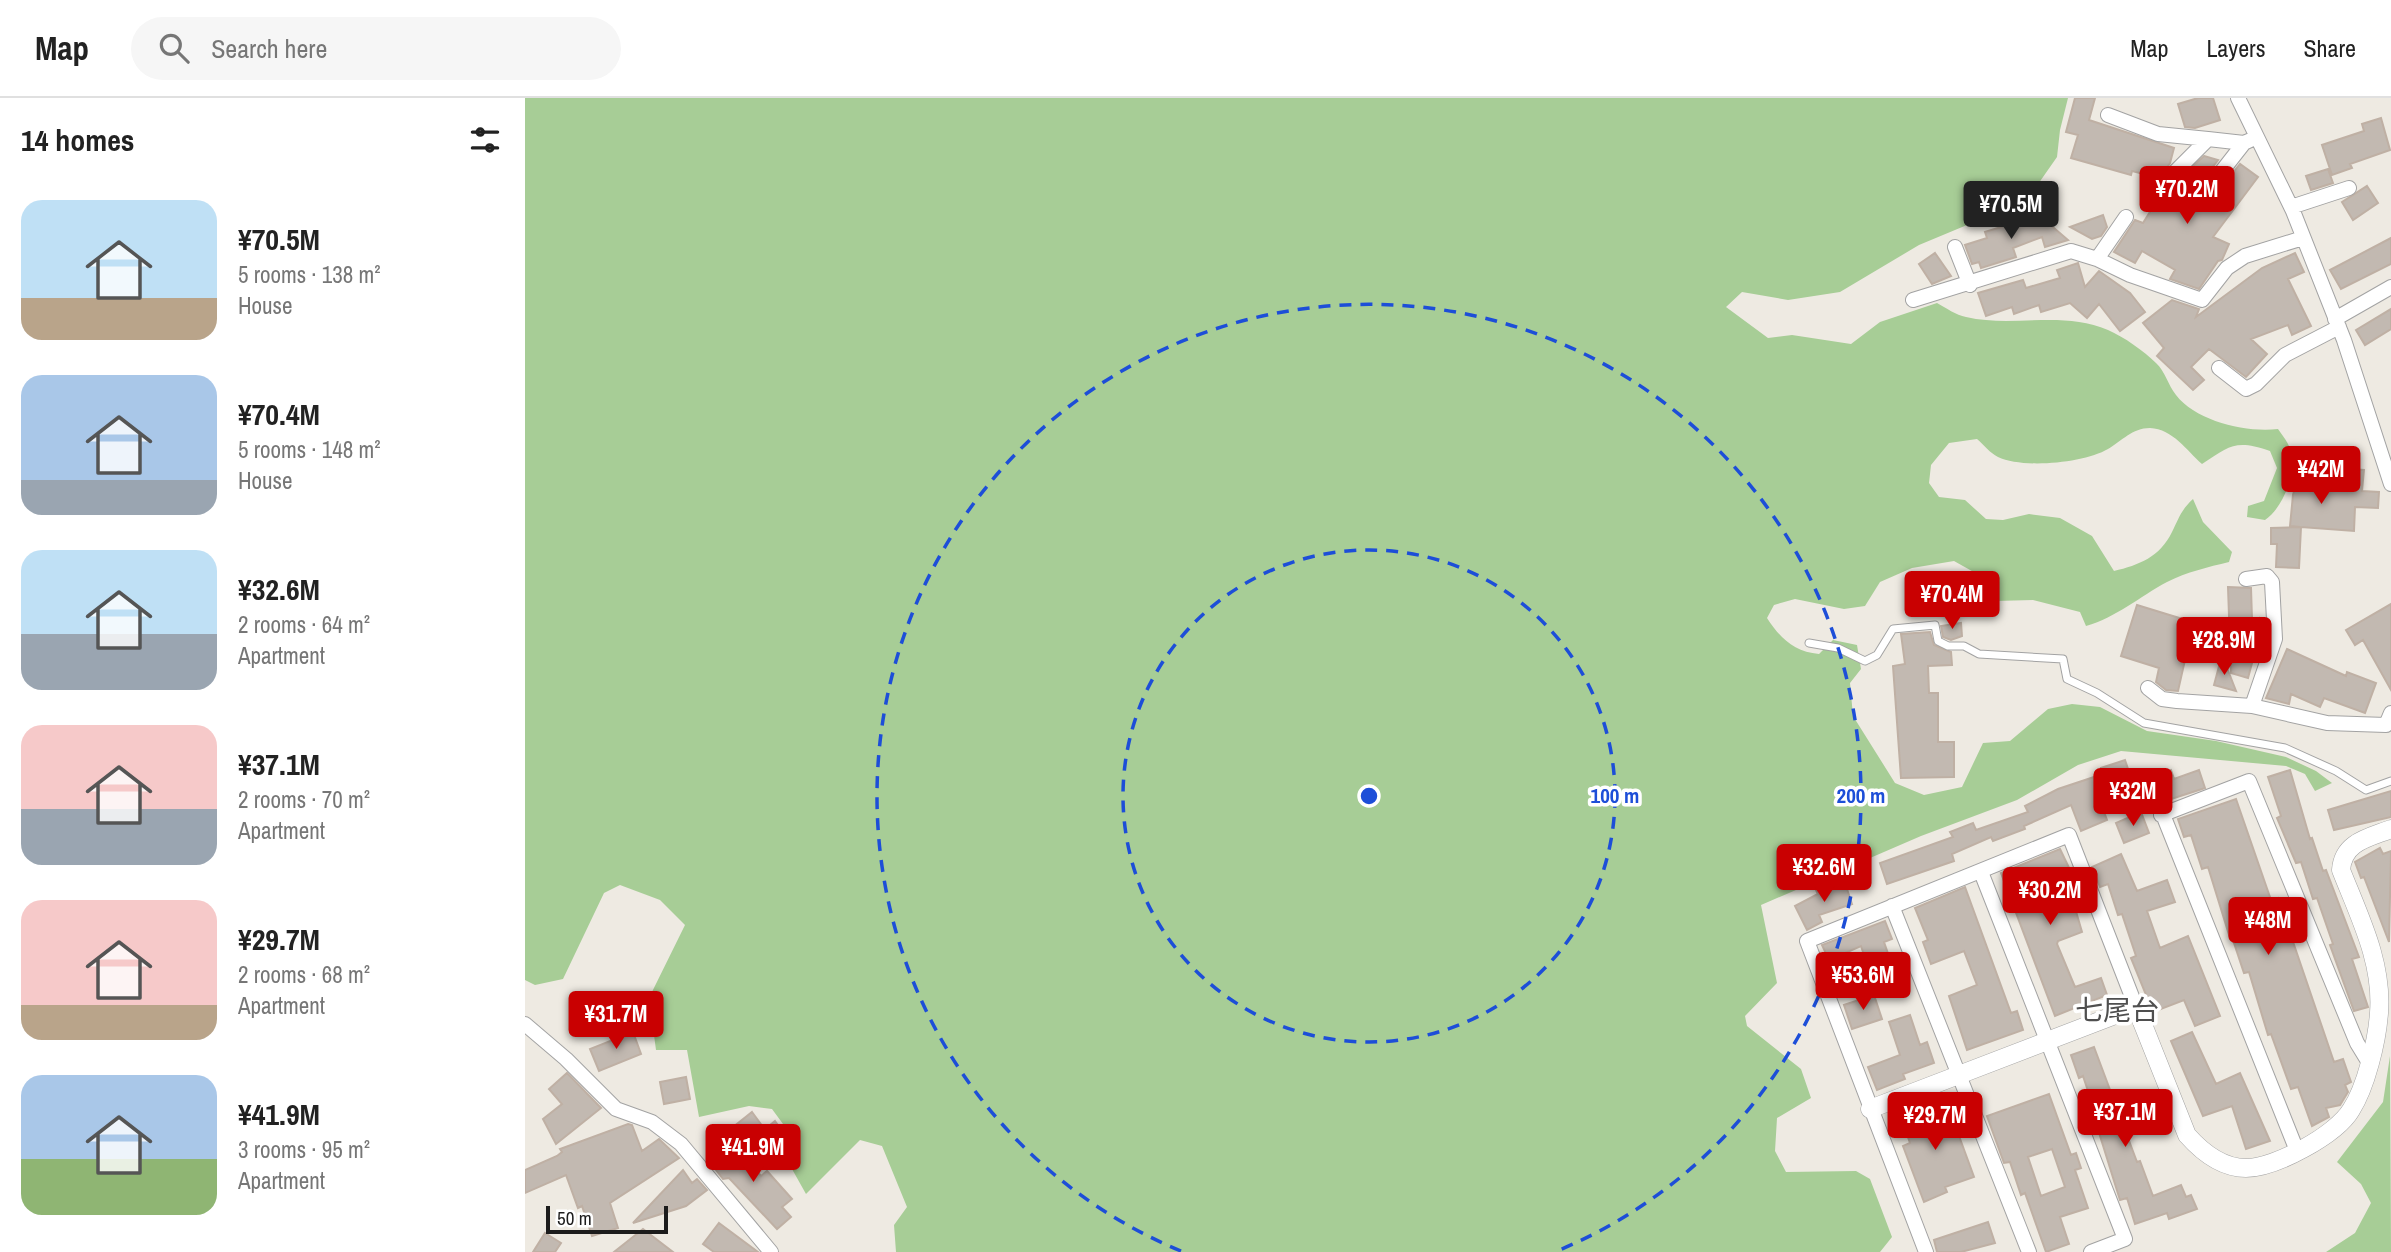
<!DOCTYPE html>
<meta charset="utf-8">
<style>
:root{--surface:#fff;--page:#f6f6f6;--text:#222;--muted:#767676;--line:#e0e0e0;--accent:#c90001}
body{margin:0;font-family:"Archivo Narrow","Noto Sans JP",sans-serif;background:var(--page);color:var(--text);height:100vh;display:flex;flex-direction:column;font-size:26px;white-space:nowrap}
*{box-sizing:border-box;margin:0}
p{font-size:23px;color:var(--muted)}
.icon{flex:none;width:38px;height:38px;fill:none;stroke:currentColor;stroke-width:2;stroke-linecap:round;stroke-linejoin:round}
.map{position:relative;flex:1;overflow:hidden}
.drawer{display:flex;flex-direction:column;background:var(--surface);width:525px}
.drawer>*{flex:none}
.scale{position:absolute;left:21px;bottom:18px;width:122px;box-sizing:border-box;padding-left:7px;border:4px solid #1c1c1c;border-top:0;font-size:19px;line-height:24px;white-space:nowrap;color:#1c1c1c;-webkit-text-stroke:5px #fff;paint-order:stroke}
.price{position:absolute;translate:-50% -60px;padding:0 16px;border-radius:7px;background:var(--accent);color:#fff;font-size:23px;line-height:46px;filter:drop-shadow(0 2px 4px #0008)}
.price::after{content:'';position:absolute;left:50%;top:42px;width:21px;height:16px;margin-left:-10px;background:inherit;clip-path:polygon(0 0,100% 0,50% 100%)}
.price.selected{background:#222;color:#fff}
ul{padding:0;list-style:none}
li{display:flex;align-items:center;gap:21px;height:175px;padding:0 21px}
li span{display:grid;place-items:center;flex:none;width:196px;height:140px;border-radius:21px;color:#555}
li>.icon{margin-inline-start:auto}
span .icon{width:84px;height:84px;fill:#fffc;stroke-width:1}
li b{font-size:30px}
h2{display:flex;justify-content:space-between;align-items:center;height:84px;padding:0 21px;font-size:30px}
header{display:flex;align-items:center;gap:42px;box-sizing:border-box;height:98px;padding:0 35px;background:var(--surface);border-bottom:2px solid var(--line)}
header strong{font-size:33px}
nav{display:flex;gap:38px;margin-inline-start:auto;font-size:24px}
.search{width:490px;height:63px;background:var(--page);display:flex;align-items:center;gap:18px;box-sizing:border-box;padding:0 24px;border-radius:38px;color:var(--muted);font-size:26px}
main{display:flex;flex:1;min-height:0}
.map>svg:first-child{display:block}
</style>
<header>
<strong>Map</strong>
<div class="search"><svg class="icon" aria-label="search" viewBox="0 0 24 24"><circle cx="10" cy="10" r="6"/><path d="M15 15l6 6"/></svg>Search here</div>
<nav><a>Map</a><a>Layers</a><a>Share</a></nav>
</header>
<main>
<section class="drawer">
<h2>14 homes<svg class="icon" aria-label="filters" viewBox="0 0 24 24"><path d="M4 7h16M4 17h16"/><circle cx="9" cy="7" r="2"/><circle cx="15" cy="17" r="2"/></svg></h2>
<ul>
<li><span style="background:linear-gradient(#bfe0f5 70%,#b9a48a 0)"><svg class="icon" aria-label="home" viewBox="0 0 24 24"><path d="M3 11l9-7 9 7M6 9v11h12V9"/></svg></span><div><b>¥70.5M</b><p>5 rooms · 138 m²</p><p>House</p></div></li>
<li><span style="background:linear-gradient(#a9c7e8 75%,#9aa5b1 0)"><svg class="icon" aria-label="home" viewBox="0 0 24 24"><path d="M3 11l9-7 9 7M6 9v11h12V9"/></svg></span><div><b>¥70.4M</b><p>5 rooms · 148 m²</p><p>House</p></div></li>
<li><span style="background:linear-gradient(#bfe0f5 60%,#9aa5b1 0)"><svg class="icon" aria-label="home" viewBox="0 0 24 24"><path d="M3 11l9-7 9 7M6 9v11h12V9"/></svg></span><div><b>¥32.6M</b><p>2 rooms · 64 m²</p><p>Apartment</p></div></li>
<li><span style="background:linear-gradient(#f6c9c9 60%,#9aa5b1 0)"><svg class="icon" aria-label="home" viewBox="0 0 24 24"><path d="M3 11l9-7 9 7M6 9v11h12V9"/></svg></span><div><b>¥37.1M</b><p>2 rooms · 70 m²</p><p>Apartment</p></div></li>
<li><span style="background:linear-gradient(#f6c9c9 75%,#b9a48a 0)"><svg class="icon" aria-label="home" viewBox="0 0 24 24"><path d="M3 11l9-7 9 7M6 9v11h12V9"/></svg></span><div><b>¥29.7M</b><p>2 rooms · 68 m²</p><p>Apartment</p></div></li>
<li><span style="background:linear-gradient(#a9c7e8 60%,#8fb573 0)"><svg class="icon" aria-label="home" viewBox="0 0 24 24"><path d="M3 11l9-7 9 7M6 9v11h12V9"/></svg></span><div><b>¥41.9M</b><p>3 rooms · 95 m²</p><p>Apartment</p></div></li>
</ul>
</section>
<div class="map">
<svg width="1866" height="1154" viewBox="0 0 1866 1154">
<rect width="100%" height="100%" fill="#eeeae2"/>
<!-- forest -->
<path fill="#a7cd96" d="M0,0H1543L1535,32L1532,59L1502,102L1394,147L1315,194L1263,202L1217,194L1201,209L1243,240L1267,237L1326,246L1355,224L1412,205C1421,210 1431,217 1441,219C1488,230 1537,212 1583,232C1599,239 1619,253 1631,265C1640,273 1643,287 1651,297C1671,323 1721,335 1753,331C1757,337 1763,344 1765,351C1772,374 1759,409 1740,422L1722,419L1723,408L1739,403L1752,370L1745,353C1710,341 1705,348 1677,366C1662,353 1648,331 1625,330C1607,330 1597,343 1583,351C1559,365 1498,371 1473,359C1465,355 1459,347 1452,341L1424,345L1406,367L1404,385L1414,399L1440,402L1461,421L1478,422L1504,416L1535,420L1567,438L1589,473C1614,467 1635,459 1647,434C1654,420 1656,412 1668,401L1678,424L1707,454L1704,464C1683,469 1662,474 1642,484C1614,499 1592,519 1561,528L1555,514L1508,502L1470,503L1454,477L1429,463L1387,470L1355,484L1340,508L1319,511L1270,501L1249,507L1242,520C1255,540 1269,554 1294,556L1308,542L1332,547L1336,571L1325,585L1328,618L1370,685L1399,697L1437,689L1458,645L1485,643L1523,611L1547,606L1575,609L1622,633L1691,643L1761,659L1791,673L1807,685L1790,693L1780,676L1761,668L1596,653L1553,667L1492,702L1396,738L1236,807L1252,885L1220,918L1222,928L1276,971L1286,1000L1252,1020L1250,1053L1261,1074L1331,1073L1345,1081L1367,1139L1355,1154H371L369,1127L382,1109L357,1048L335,1042L281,1096L258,1055L269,1041L247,1011L224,1008L174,1019L162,952H131L124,900L160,827L135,802L95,787L79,795L38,881L10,887L0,882Z
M1865,958L1866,1154H1801L1830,1135L1846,1105L1836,1086L1812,1064L1858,1004Z"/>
<!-- building -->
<path fill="#c2b9b1" stroke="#bfb0a4" stroke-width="2" fill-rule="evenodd" d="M1550,0H1570L1564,22L1649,50L1645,65L1635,80L1607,73L1606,77L1546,60L1553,37L1541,34Z
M1673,0H1688L1695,22L1670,30L1660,29L1653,6Z
M1856,20L1865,52L1825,66L1827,70L1807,77L1797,47L1839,33L1837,26Z
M1679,58L1693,62L1664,100L1663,109L1670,114L1680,111L1715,66L1733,79L1688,139L1704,146L1697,162L1693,163L1674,191L1645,181L1650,172L1617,153L1610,165L1589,154L1610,122L1618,125L1635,98Z
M1803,71L1808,85L1786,92L1781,78Z
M1842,88L1853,105L1828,122L1817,104Z
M1508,112L1543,142L1520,149L1517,139L1488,150L1491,159L1456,170L1454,164L1447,166L1440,147L1462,140L1460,134L1499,122L1501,126L1512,123Z
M1578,117L1582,129L1576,138L1567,141L1545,129Z
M1866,140V166L1816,191L1805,172Z
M1410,155L1426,178L1407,186L1394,166Z
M1770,155L1779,174L1763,181L1786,228L1767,237L1763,227L1726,241L1742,256L1721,279L1684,251L1666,269L1679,282L1668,292L1632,258L1639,250L1618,225L1647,202L1674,211L1671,219L1737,170Z
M1553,165L1560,189L1574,173L1605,195L1620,214L1595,233L1574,206L1562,220L1545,205L1516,214L1514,207L1489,216L1487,209L1461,218L1453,195L1498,182L1501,190L1535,180L1532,172Z
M1866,211V231L1840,247L1831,232Z
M1788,359L1808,364L1806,370L1839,372L1837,393L1854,394L1853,410L1830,409L1829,433L1776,429L1774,470L1751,469L1752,446H1746V430L1775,429L1765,428L1768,397L1778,362Z
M1703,489L1726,490L1727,521L1734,520L1736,550H1731L1723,580L1706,575Z
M1866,506V592L1838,542L1830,547L1821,532Z
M1612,507L1677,527L1667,555L1662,553L1653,593L1641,592L1631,584L1634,570L1596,558Z
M1436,525L1437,538L1426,542L1418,539L1416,528Z
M1405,534L1409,547L1426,554L1427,567L1403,568L1404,595H1413V644H1429V679L1376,680L1368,568L1380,566L1376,536Z
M1762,551L1821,578L1822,574L1851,585L1840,615L1799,600L1795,609L1766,596L1764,606L1741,600Z
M1697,557L1711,593L1689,587Z
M1600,662L1607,683L1572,695L1582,722L1556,733L1546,707L1499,728L1500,731L1468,743L1466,739L1427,756L1429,763L1362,786L1355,765L1428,739L1425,734L1448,725L1451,732L1503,714L1500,708L1533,691L1578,676L1576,670Z
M1646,672L1649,681L1674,672L1680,690L1643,702L1632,677Z
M1765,672L1785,741L1787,740L1798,773L1801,772L1834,859L1827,861L1843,909L1829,913L1805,847L1808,846L1792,800L1788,801L1776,764L1771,765L1752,720L1756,718L1743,679Z
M1866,693V719L1809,732L1803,712Z
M1711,701L1746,802L1753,800L1809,964L1818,961L1826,984L1820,987L1823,994L1815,1007L1801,1010L1804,1019L1787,1028L1773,989L1766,991L1746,936L1743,937L1724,874L1719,875L1707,839L1705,840L1683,769L1677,771L1666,737L1659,739L1653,721Z
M1616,714L1624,735L1599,745L1591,725Z
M1855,750L1858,756L1866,753L1864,844L1839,779L1836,780L1830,764Z
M1535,751L1546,774L1540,776L1557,834L1533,843L1532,846L1550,889L1576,880L1582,897L1530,918L1476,775Z
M1596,756L1612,793L1642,782L1650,804L1622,813L1635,850L1663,838L1695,918L1670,928L1659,902L1628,914L1606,860L1611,858L1597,816L1593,817L1583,786L1575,789L1567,769Z
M1319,782L1327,806L1294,817L1297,824L1282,832L1270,808L1293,796L1291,792Z
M1440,789L1486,915L1492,913L1498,932L1442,952L1424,898L1452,887L1439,853L1406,866L1398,844L1403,842L1390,810Z
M1360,823L1367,841L1359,844L1370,876L1348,884L1336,848L1304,862L1297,847Z
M1349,897L1357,921L1327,931L1319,907Z
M1385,917L1395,947L1402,944L1409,965L1378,976L1380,981L1352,992L1343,969L1375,957L1364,924Z
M108,934L116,956L74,973L65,951Z
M1667,934L1691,986L1715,975L1745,1043L1721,1051L1707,1008L1678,1018L1646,943Z
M1569,949L1612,1064L1615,1063L1628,1098L1656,1087L1661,1099L1666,1097L1672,1111L1644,1121L1642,1115L1610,1126L1602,1100L1595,1102L1571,1025L1566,1027L1561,1014L1569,1011L1558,978L1554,980L1546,957Z
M42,975L76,1010L31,1046L18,1021L37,1006L24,991Z
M161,979L165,1001L139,1006L135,984Z
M1524,996L1546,1057L1551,1055L1556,1070L1550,1072L1563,1110L1535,1119L1544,1146L1521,1154L1500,1095L1496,1097L1485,1064L1479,1065L1462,1018ZM1527,1051L1540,1089L1516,1098L1503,1059Z
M1423,1008L1449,1079L1420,1089L1422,1094L1399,1104L1378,1048L1385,1045L1376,1019L1393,1013L1395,1019Z
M227,1014L238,1029L219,1044L207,1030Z
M250,1023L263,1041L251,1050L238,1033Z
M103,1026L107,1027L117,1053L134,1041L154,1060L85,1105L93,1130L67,1138L57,1108L53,1110L41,1077L0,1095V1072L32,1058L37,1054L35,1051Z
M209,1044L236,1078L242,1073L267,1101L257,1109L266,1119L252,1131L204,1080L198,1081L184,1063Z
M158,1072L167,1085L172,1081L182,1092L161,1108L108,1125Z
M1463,1124L1470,1145L1436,1154H1412L1409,1142Z
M194,1125L233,1154H189L178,1146Z
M118,1131L148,1154H89Z
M20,1135L36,1145L30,1154H8Z"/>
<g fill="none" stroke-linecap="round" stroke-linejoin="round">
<!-- service casing -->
<g stroke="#a3a3a3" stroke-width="9">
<path id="service" d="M1284,545L1313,550L1340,563L1352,557L1368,531L1410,527L1413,543L1423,548H1439L1454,556L1538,561L1542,581L1572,595L1619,625L1760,650L1811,673L1841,692L1866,683"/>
</g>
<!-- minor casing -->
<g stroke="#a3a3a3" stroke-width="16">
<path id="minor" d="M1713,0L1768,113L1819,242L1866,386
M1583,17L1633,36L1683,41
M1644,80L1683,41L1719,45
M1672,105L1719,45L1732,39
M1766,109L1824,90
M1601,119L1572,161L1605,177L1677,202L1702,170L1720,158L1778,140
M1430,149L1445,187
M1388,202L1546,153L1572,161
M1810,221L1866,189
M1694,270L1721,291L1731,286L1760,257L1814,229
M1721,481L1742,478L1747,484L1750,541L1727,608
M1623,590L1637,601L1652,603L1727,608L1802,625L1861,627L1866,615
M1625,684L1772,1053
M1636,717L1724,683L1832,945L1843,963
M1456,774L1600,1141L1566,1154
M1367,808L1504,1154
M0,926L41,961L91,1011L127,1024L156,1046L246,1154
M1401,1154L1282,843L1544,737L1611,909"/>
</g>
<!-- tertiary casing -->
<g stroke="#a3a3a3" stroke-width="19">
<path id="tertiary" d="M1345,1011L1611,909L1662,1037C1677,1054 1696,1070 1721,1070C1750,1070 1811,1037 1826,1012C1841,989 1852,943 1854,915C1858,864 1834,818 1816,772C1818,744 1843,740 1866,731"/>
</g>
<!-- service -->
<use href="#service" stroke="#fff" stroke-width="7"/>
<!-- minor -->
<use href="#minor" stroke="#fff" stroke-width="14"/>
<!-- tertiary -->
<use href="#tertiary" stroke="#fff" stroke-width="18"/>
</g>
<!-- distance rings -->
<g fill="none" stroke="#1d4ed8" stroke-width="3.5" stroke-dasharray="12 9">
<circle cx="844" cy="698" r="246"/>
<path d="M656 1153A492 492 0 1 1 1032 1153"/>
</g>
<g text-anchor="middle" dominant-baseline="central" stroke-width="7" stroke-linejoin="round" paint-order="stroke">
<!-- quarter labels -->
<g font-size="28" fill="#4f4f4f" stroke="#fff">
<text x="1592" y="912">七尾台</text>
</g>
</g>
<circle cx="844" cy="698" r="10" fill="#1d4ed8" stroke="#fff" stroke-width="3.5"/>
<g font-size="21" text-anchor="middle" font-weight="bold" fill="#1d4ed8" stroke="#fff" stroke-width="7" stroke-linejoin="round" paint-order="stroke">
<text x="1090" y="705">100 m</text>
<text x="1336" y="705">200 m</text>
</g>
</svg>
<div class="scale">50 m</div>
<b class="price" style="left:1662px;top:128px">¥70.2M</b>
<b class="price selected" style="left:1486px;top:143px">¥70.5M</b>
<b class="price" style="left:1796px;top:408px">¥42M</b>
<b class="price" style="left:1427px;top:533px">¥70.4M</b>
<b class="price" style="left:1699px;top:579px">¥28.9M</b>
<b class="price" style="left:1608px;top:730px">¥32M</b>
<b class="price" style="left:1299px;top:806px">¥32.6M</b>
<b class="price" style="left:1525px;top:829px">¥30.2M</b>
<b class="price" style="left:1743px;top:859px">¥48M</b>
<b class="price" style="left:1338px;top:914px">¥53.6M</b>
<b class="price" style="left:91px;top:953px">¥31.7M</b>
<b class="price" style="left:1600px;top:1051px">¥37.1M</b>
<b class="price" style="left:1410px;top:1054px">¥29.7M</b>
<b class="price" style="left:228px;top:1086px">¥41.9M</b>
</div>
</main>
